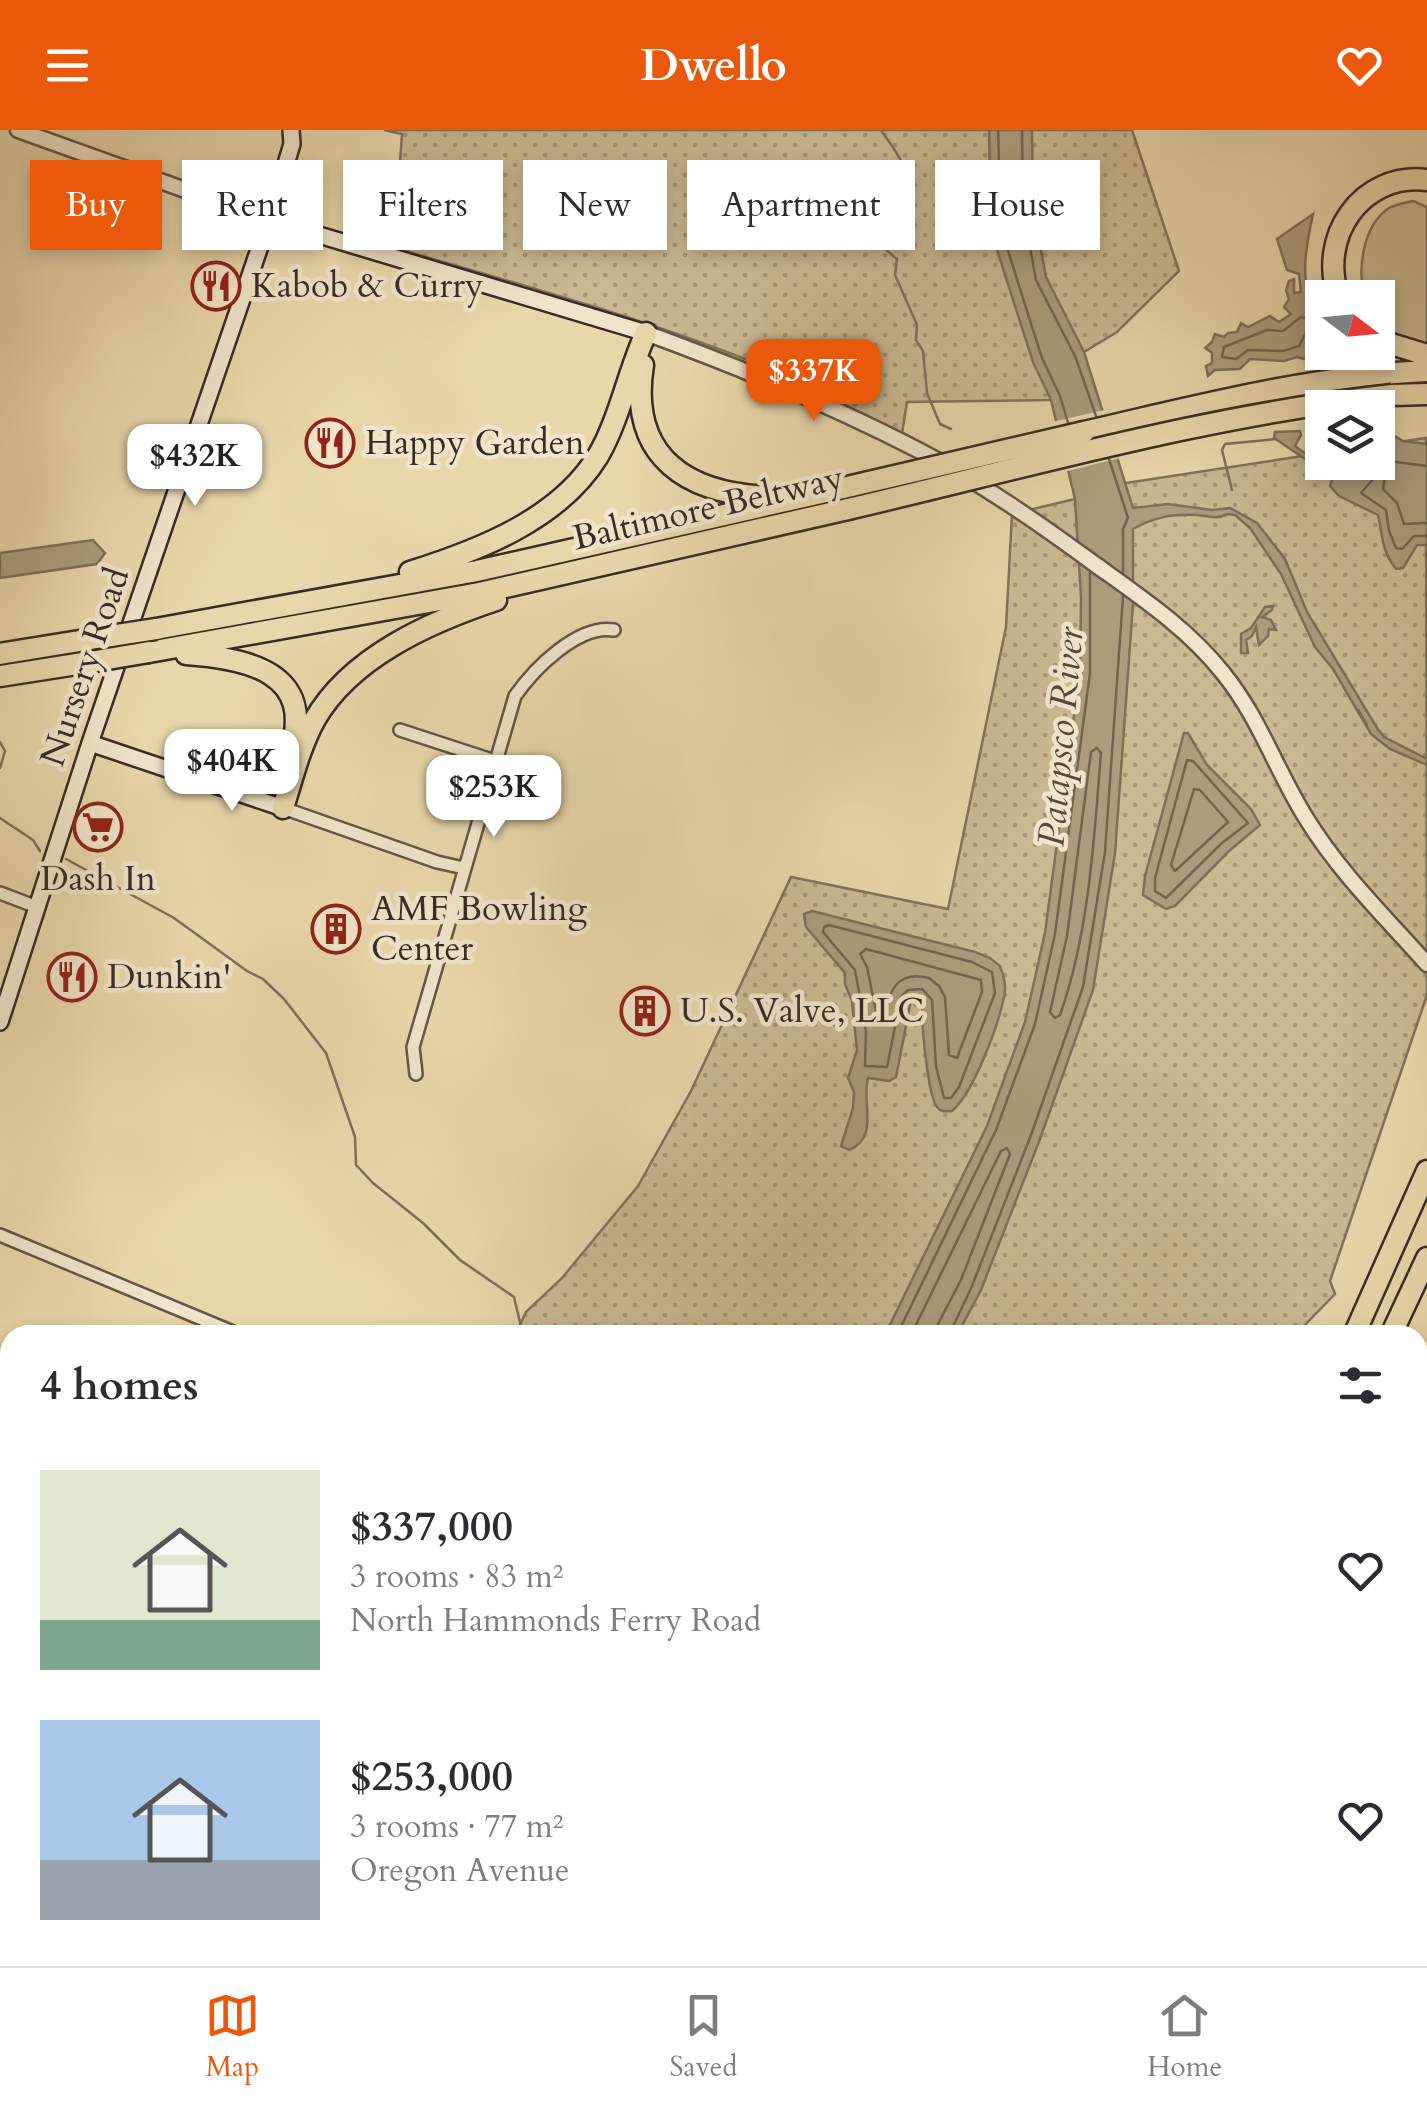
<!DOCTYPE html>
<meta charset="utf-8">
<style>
:root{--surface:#fff;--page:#f2f2f3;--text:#2b2b33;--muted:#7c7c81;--line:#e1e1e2;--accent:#ea580c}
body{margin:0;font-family:Cardo,serif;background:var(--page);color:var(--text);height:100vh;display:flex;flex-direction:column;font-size:38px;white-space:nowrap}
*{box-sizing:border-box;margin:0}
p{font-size:32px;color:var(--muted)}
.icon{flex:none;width:55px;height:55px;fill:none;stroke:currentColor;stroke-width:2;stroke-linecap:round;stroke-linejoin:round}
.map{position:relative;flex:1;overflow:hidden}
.sheet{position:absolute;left:0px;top:1195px;width:1428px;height:642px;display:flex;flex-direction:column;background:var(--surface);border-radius:30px 30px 0 0;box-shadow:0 5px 15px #0003}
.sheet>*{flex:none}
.banner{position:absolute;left:30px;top:30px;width:1368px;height:90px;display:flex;gap:20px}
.needle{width:65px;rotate:106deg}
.fabs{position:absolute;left:1305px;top:150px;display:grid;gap:20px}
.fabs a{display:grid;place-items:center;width:90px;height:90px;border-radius:0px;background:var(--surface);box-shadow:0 5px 15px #0003;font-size:50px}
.price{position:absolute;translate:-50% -85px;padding:0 22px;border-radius:20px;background:#fff;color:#222;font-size:32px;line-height:65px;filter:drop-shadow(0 2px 5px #0008)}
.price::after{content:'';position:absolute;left:50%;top:60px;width:30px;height:22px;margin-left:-15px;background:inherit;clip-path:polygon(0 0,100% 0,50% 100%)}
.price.selected{background:var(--accent);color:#fff}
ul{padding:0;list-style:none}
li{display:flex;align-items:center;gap:30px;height:250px;padding:0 40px}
li span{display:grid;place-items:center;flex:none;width:280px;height:200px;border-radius:0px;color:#555}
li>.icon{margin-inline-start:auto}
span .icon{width:120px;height:120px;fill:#fffc;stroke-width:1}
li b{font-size:42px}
h2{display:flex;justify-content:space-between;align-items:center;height:120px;padding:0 40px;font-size:42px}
.pill{padding:0 35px;border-radius:0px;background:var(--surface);box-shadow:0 5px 15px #0003;font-size:35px;line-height:90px}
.pill.selected{background:var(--accent);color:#fff}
header{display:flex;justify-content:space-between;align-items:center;height:130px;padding:0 40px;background:var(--accent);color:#fff;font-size:45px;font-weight:700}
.tab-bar{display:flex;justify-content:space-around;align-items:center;height:140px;border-top:2px solid var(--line);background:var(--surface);font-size:28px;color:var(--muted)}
.tab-bar a{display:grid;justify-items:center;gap:5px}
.tab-bar .selected{color:var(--accent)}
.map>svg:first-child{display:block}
</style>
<header><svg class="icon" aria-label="menu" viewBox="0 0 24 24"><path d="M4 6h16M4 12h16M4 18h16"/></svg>Dwello<svg class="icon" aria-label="heart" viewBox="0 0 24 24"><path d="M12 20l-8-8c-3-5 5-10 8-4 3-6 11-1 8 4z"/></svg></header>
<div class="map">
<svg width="1427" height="1836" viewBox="0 0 1427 1836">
<defs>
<pattern id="park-dots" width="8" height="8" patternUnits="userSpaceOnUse" patternTransform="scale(2.5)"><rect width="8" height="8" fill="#cbb993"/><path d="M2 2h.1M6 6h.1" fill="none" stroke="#a69778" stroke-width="1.8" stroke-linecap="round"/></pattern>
</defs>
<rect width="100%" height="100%" fill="#e9d6aa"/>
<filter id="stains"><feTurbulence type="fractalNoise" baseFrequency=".002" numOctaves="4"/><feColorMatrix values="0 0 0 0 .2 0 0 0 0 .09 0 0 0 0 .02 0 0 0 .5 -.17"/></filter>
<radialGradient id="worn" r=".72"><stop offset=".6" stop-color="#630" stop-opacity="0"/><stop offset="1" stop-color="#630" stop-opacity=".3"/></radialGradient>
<!-- grass -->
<path fill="#cbb993" stroke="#82725c" stroke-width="2.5" d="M1413,71L1427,77V215L1404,211L1378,197V168L1364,167C1358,139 1362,96 1389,78C1396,74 1405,73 1413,71Z"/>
<!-- park -->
<path fill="url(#park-dots)" stroke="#82725c" stroke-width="2.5" d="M384,0H1132L1179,141L1117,202L1084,222L1051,270L907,272L902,304C851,279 802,251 750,231C631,184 508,151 385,115L398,60L402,4Z
M1426,308L1427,865L1330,1151L1335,1164L1295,1205H515L526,1182L562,1148L638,1056L691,961L791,747L948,779L1006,497L1012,384L1075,369L1126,353L1322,323V332H1378V315Z
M10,1608V1713L0,1707V1613Z
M269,1828H958L954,1836H290Z"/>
<!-- water -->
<path fill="#ad9c7c" stroke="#7f6f59" stroke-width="2.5" d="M989,0H1032L1033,78L1046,147L1084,222L1133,378L1168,374L1212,380L1230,378L1257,393L1285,429L1307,482L1377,598L1384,607L1427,629V635L1390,619L1371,604L1333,539L1315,517L1281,444L1250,398L1235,385L1228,384C1215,390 1210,386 1197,385C1172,384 1154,387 1133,399V474L1115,723L1093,860L1040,1009L981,1160L957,1205H885L987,996L1025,892L1045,803L1080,541L1081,468L1075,369L1051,270L1033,232L991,101Z
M1313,84C1305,120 1297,161 1322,192V207L1311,208L1313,219L1304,229L1297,227L1284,231L1250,229L1240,239L1215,240L1208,246L1206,236L1212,233V223L1205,218L1212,212L1215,204L1224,207L1228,203L1237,202L1241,193L1248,197L1270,186L1279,192L1291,184L1284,177L1289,169L1286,160L1289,151L1294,149V163L1301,162L1299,144L1287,140L1277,109Z
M1300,301L1301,305L1295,316C1311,330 1325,332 1345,333L1346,340L1357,347L1364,345L1359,333L1378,332V307L1386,301L1403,311L1427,314V415H1417L1403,438L1396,439C1381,420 1383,406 1378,385L1339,366L1330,356L1332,350L1326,343L1316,342L1308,331L1274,308L1275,302Z
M93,410L105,423L97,434L0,448V423Z
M1273,476L1272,480L1262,487L1271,490L1276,500L1269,499L1268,506L1259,515L1256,497L1252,506L1246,510L1248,523H1241V504L1251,498L1265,477Z
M1184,603H1188L1207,635L1251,679L1260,695L1229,721L1175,776L1166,779L1143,765L1145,746Z
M812,781L975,822L990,828L1000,836C1004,846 1007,856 1004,867C998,896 974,962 952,981C945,981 942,983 937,977C928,966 920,886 923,872L919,868L911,870L896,947L889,951L868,948C861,972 880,1007 849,1020L841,1016L853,978L854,962L848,948L857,920L852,871L845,854V843L806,797L804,784Z
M525,1828H620L615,1836H519Z"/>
<!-- pier -->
<path fill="#e9d6aa" d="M1109,279L1124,327L1064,342L1052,292Z"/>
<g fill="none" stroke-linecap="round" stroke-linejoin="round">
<!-- shore -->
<path stroke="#736450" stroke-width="2.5" d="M998,0L1001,99L1042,228L1060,266L1068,293
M1022,0L1023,79L1036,150L1075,226L1096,286
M1301,187L1306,188L1310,195L1299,216L1283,221L1248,220L1236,229L1222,227L1224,217L1267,200L1283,201Z
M1109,329L1128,388L1123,399V443
M1370,332L1374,348L1361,363L1386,380L1389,401L1396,418L1402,419L1414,406H1427
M1427,336L1388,331L1383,359L1397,373L1404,394L1427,393
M1097,618L1101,623C1094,710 1089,803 1060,885L1055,888L1050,882L1067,806L1091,622Z
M1187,630L1193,631L1248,693L1222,713L1166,768L1155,761V748Z
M1194,659L1200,660L1228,692L1175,741L1171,735Z
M829,795L972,832L992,842L995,863L959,957L951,968H944L936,936L932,870L922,859L908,860L901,867L887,937L865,936L866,901L855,840L823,802L824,797Z
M866,819L981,850L982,862L957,928L949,925L945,867L939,856L929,848C899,840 889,859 885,885L877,886L867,837L860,824Z
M897,1205L996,1000L1035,894L1055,804L1090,543V442
M911,1205L1001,1021L1007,1018L1010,1024L961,1150L938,1194L937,1205
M949,1205L972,1156L1031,1005L1083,857L1105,722L1123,466"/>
<!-- stream -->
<path stroke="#7f6f59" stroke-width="2.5" d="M881,0C892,17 924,53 897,70C887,75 876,76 867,82C870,102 881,117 897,129L895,145L917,195L916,210L923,221L927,263L940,294L951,299
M1232,360L1222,320L1225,314L1276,309
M1358,580L1367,595
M0,612L5,621L0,638
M0,688L33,710L40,721
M66,729L174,788L247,841L263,849L284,869L326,923L355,1007L356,1035L373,1053L423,1093L460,1130L514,1167L523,1205
M328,1836L329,1828"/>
<!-- minor casing -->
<g stroke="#655646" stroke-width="16">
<path id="minor" d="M400,600L495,631
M283,678L437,732L464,738
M0,763L37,777
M416,944L413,917L515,566C534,539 578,494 614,500
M0,1105L240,1205
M1418,1669L1427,1635
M1418,1695L1427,1698
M1158,1828L1167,1836
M1275,1836L1276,1828
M1390,1836V1828"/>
</g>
<!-- tertiary casing -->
<g stroke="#655646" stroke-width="19">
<path id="tertiary" d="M18,0L269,90
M646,203C739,237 829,274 918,320C980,352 1040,394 1096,435C1142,468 1188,499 1223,543C1259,587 1276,640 1306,688C1339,742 1385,787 1427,834"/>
</g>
<!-- secondary casing -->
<g stroke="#392b24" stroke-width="20">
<path id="secondary" d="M269,90L646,203
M90,613L283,678
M0,892L90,613L269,90L292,14L291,0"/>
</g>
<!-- motorway casing -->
<g stroke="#392b24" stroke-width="25">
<path id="motorway" d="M1339,168C1317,108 1361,42 1427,50
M1378,210L1427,225
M643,235C628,328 688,365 773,367
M1392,265L1427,264
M1084,302C1197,276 1311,246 1427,241
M410,442C477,421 559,390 598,326C620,288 628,242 646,203
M156,499L477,441L843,358
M149,522L479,463L848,379
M0,524L104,507
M186,524C246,528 317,542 290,622
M0,546L96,531
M195,648C245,652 261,656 293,612
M283,678C292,649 300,617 314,591C350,527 430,492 496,470
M1354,1205L1427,1041
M1391,1205L1427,1128
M0,1741L10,1746
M0,1798L10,1802
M69,1828L89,1836
M200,1828L220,1836
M1003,1836L1008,1828
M1040,1836L1045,1828"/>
</g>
<!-- minor -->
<use href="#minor" stroke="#f1e4c8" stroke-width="11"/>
<!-- tertiary -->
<use href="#tertiary" stroke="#f1e4c8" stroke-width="14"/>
<!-- secondary -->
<use href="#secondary" stroke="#f1e4c8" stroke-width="15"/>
<!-- motorway -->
<use href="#motorway" stroke="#e9d6aa" stroke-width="20"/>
<!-- motorway-bridge casing -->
<g stroke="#392b24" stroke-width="25" stroke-linecap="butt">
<path id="motorway-bridge" d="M843,358L1084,302
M848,379C1028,337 1208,285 1392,265
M104,507L156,499
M96,531L149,522"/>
</g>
<!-- motorway-bridge -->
<use href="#motorway-bridge" stroke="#e9d6aa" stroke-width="20"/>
</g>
<!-- icons -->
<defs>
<g id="restaurant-ring" transform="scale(2.5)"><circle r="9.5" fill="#f1e4c8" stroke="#8f2418" stroke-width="1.5"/><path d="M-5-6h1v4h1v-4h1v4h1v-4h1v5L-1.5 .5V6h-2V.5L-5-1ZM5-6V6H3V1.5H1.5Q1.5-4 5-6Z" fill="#8f2418"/></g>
<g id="supermarket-ring" transform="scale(2.5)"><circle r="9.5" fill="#f1e4c8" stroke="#8f2418" stroke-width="1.5"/><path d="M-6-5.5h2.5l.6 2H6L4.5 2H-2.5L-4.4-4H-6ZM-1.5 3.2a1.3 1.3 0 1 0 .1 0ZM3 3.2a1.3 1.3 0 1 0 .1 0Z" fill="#8f2418"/></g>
<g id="building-ring" transform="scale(2.5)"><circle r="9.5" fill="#f1e4c8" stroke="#8f2418" stroke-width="1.5"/><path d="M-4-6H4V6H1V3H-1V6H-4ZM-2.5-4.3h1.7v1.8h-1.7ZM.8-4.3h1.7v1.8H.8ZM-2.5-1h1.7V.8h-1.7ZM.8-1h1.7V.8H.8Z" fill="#8f2418"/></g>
</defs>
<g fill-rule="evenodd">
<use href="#restaurant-ring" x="216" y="156"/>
<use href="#restaurant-ring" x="330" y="313"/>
<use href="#supermarket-ring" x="98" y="697"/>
<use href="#building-ring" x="336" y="799"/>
<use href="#restaurant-ring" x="72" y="847"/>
<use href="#building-ring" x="645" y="881"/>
</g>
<g text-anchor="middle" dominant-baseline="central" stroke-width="9" stroke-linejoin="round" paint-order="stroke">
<!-- poi labels -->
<g font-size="35" fill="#392b24" stroke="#f1e4c8" text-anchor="start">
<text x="251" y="156">Kabob &amp; Curry</text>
<text x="365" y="313">Happy Garden</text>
<text x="98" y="749" text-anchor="middle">Dash In</text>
<text x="371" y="779">AMF Bowling<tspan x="371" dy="40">Center</tspan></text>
<text x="107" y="847">Dunkin'</text>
<text x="680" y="881">U.S. Valve, LLC</text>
</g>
<!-- street labels -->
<g font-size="35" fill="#392b24" stroke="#f1e4c8">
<text transform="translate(708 378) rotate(-13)">Baltimore Beltway</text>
<text transform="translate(85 537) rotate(-71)">Nursery Road</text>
</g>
<!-- water labels -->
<g font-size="38" font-style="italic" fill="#56473a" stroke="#f1e4c8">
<text transform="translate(1061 607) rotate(-85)">Patapsco River</text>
</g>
</g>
<rect width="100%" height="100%" filter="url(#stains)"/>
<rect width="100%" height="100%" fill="url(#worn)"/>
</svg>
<div class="fabs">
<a><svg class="needle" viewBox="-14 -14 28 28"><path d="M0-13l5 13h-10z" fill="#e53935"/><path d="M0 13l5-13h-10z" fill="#7c7c81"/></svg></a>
<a><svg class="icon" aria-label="layers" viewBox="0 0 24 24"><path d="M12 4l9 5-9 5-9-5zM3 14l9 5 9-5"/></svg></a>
</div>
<b class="price selected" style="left:814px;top:294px">$337K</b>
<b class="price" style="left:195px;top:379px">$432K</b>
<b class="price" style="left:232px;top:684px">$404K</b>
<b class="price" style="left:494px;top:710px">$253K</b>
<div class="banner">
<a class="pill selected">Buy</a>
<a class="pill">Rent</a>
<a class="pill">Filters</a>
<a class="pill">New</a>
<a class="pill">Apartment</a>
<a class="pill">House</a>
</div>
<section class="sheet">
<h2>4 homes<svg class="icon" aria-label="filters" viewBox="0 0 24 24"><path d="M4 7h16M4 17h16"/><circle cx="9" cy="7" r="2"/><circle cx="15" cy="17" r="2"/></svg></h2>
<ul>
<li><span style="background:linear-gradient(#dfe7d0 75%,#7fa58c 0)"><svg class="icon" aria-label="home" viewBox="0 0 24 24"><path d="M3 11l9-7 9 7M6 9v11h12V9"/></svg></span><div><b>$337,000</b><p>3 rooms · 83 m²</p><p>North Hammonds Ferry Road</p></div><svg class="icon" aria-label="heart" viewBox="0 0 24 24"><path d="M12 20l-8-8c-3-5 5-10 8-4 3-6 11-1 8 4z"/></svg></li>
<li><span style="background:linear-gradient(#a9c7e8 70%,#9aa5b1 0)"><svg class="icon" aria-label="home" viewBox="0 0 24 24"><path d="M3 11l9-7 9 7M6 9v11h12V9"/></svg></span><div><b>$253,000</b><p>3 rooms · 77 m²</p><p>Oregon Avenue</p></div><svg class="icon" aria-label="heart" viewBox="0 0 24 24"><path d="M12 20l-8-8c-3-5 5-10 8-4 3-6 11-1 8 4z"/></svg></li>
</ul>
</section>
</div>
<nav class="tab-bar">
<a class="selected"><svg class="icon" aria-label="map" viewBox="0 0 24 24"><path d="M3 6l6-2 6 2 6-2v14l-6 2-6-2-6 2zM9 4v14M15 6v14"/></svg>Map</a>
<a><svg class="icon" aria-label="saved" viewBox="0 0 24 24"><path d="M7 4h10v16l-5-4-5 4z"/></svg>Saved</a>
<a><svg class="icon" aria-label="home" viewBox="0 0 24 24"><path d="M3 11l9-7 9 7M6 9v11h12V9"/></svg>Home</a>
</nav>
